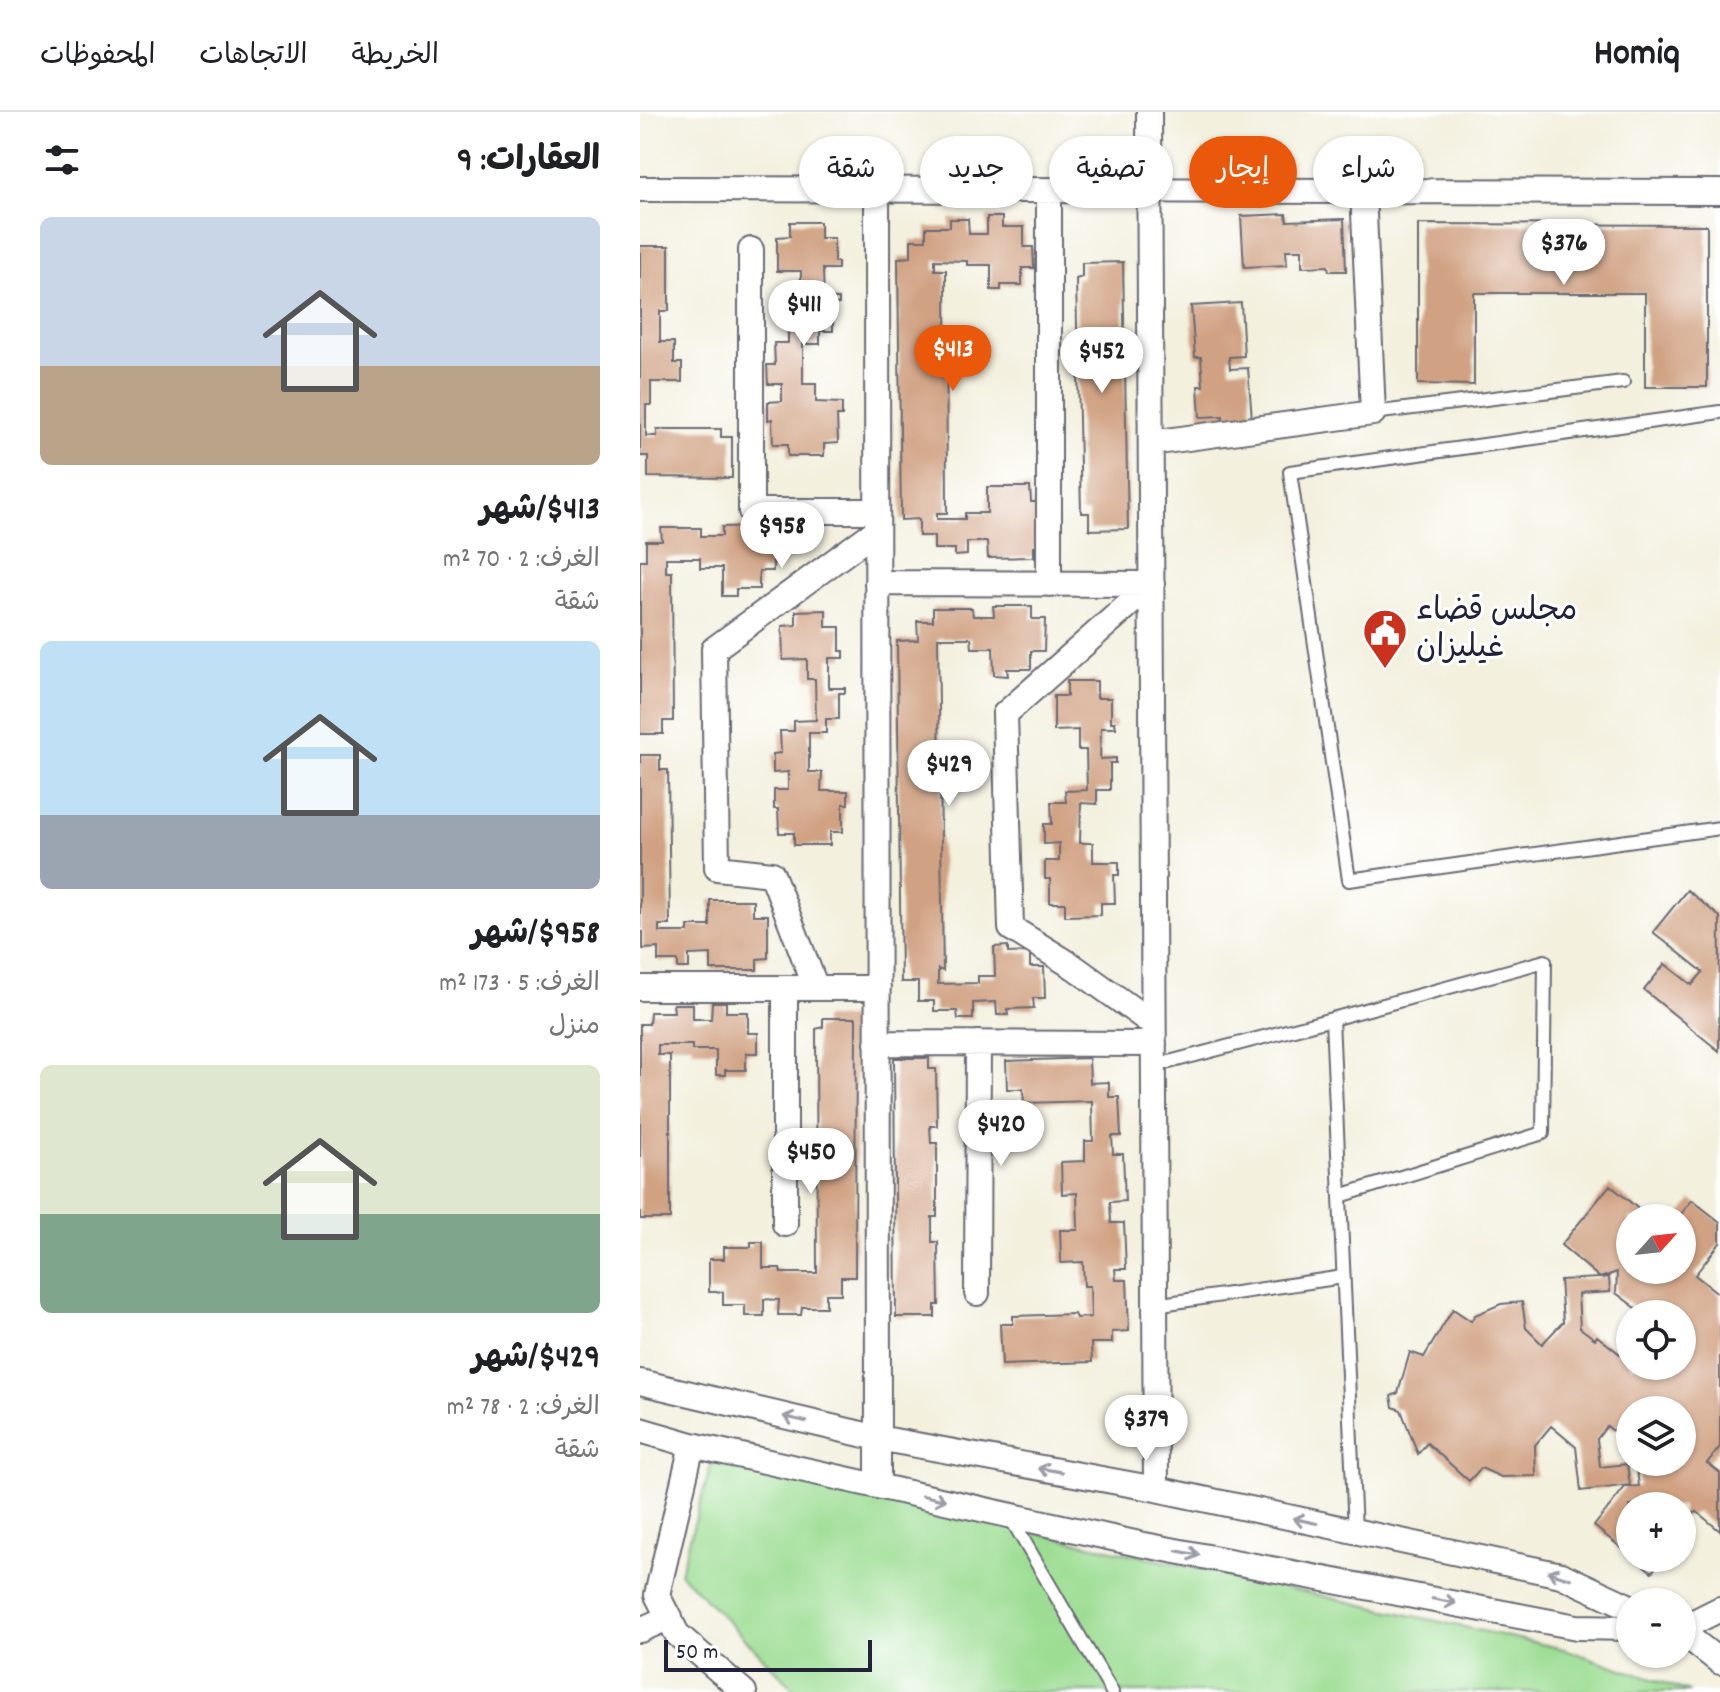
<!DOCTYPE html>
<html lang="ar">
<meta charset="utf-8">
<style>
:root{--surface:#fff;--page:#f2f2f2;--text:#202124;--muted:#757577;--line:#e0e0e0;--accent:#ea580c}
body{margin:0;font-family:Dekko,"Playpen Sans Arabic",sans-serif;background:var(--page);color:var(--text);direction:rtl;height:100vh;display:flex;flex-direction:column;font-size:30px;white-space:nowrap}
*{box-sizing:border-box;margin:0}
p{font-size:26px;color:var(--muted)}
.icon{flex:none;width:44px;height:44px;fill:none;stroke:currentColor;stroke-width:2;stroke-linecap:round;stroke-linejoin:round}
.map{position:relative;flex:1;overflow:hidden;direction:ltr}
.drawer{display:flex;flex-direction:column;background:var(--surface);width:640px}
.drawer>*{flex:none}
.banner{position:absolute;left:24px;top:24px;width:760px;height:72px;direction:rtl;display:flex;gap:16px}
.needle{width:52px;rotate:63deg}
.buttons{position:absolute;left:976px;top:1092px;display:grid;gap:16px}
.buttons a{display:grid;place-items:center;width:80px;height:80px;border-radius:50%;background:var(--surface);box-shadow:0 2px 6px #0004;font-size:40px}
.scale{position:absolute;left:24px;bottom:20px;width:208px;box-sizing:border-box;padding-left:8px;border:4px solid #22223b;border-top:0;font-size:22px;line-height:28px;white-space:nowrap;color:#22223b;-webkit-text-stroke:6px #fff;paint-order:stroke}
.price{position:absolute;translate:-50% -68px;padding:0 18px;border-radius:28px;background:#fff;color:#222;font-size:26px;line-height:52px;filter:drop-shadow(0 2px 4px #0008)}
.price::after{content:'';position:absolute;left:50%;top:48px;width:24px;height:18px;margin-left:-12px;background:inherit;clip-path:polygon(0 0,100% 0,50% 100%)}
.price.selected{background:var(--accent);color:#fff}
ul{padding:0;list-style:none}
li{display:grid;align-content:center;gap:16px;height:424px;padding:0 40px}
li span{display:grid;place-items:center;height:248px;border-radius:12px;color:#555}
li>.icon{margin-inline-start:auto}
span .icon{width:144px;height:144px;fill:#fffc;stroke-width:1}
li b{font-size:34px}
h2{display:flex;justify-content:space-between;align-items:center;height:96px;padding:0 40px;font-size:34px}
.pill{padding:0 28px;border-radius:36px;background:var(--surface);box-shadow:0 2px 6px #0004;font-size:28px;line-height:72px}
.pill.selected{background:var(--accent);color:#fff}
header{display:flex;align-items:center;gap:48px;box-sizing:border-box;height:112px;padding:0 40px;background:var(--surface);border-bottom:2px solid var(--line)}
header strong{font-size:38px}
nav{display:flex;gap:44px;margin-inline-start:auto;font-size:28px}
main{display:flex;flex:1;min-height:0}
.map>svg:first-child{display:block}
</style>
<header>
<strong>Homiq</strong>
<nav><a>الخريطة</a><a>الاتجاهات</a><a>المحفوظات</a></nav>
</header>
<main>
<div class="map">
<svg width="1080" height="1580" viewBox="0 0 1080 1580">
<rect width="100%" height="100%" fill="#fff"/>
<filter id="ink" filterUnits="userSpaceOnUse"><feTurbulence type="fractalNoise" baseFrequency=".0125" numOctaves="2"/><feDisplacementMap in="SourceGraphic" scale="16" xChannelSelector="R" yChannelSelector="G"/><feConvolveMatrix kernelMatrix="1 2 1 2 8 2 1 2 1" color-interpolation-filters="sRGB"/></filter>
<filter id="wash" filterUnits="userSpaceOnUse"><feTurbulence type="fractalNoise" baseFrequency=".006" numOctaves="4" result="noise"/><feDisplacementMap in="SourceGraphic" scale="32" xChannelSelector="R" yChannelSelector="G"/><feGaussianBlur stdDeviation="1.8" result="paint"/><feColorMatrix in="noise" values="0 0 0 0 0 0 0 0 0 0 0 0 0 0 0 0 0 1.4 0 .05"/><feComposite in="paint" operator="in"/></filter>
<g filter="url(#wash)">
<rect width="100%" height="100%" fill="#f3f0de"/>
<!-- green -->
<path fill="#9cdd93" stroke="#5f8067" stroke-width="2" d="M72,1350L924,1537L1050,1580H157L40,1461Z"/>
<g id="blocks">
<!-- building -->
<path fill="#d0a182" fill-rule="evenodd" d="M646,102L647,109L704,107L706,159H689L688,154L662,155V138H646L647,153L604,155L601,104Z
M347,105H362V115H384V135H393L394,156H382V173H361V178H351V153H327V149L295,148V158H306L307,401H297V407H325V401H347V375H390L391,390H405V434H394V445L348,446L347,430H327V443L315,444V437H294V424H279V407L261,408L258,146L271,145V128H286V115H310V107H328L329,122H347Z
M150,110H180V126H194V150H198V157H183L184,187H199V192H193V219H180V232H163V272H176V290L202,291V304H197L198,331L184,332V344H148V332H133L132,307L128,308V290L142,289V272H128L127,253H135L134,231H148V220L170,219L169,179H161V159H137V125L150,124Z
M778,112L1067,113V275H1005V181H834V273L778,272Z
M0,134H29V199H20V230H34V251H42V270H11V293H6V324H17V317H81V325H92V366L8,365V344H0Z
M483,150L488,417L449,418V401H441L436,167L442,165V151Z
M601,191L604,244L589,245L590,257L608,256L612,308L583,310V304L560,305L558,274H563L561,245H555L551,194Z
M120,414L121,427L133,428V459H119V477H96V484H82V456H60V446H26V460H32L33,609H23V622H0V448H6V429H22L21,416H61V424H82V415Z
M353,494H392V507H405L404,539H391V557H367L368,564L354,563L353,536H332L331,526H298L303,859L298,857V872L338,871V864H355L354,835L368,834V841L390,840V855H404L405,886H393L394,896L367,897L368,903H357L356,890L333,891V907H318L317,899H294V889H278V870H261L257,529L278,528L277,509H293V496H332L333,504H354Z
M186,498V515H200V539H204V546H189V576H205V581H199V607H186V621H169V660H182L181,679H208V692H203V720H190V733H154V721H139L138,697H134V678H148V660L133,661V642L141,641L140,619H154V609L176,608L175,567H167V547L143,548L142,514L156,513V499Z
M427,569H457V586H471V610H475L476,616H461L460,647L476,646V651H470V678H457V692L441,691L440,731H453V750H479V763H474L475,791H461V803L425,804V791H410V767H405V749H419V731L404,732V712H412L411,690H426L425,679L447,678L446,638H438V618L414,619V584H427Z
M0,643H20V658H28L30,813H19V820H48V814H70V788H113V803H128V846L117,847V858H71V842L49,843V856H38V849H18V836L3,837V820H0Z
M1047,778L1080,805L1079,939L1004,878L1025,852L1052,873L1063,860L1013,820Z
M72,890H86V900H108V921H118V941H106V958H85V963H76V938H52V933H18V943H30V1107H0V912H9L10,900H34L33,892H53V907H71Z
M183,906H216L215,1165H201V1182H186V1195H162L161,1203H138L139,1188L124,1187V1204H105V1193H83V1180H69V1147H84V1135H111V1130H123V1156H140L141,1161H177L176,917L183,915Z
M254,946H289V957H296L297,1014H290L291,1031H297V1105H292V1130H298L299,1193H295V1205H256Z
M449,946L450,971L469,970V985H479L481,1024H472L473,1042H483L485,1089L470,1090L471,1111H484L486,1157H475L476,1168H487L489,1219L472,1220V1231H451L452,1250L362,1253L360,1212H373V1204L434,1202L436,1206L451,1205L450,1174H444L443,1150L421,1151L420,1118H438L437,1081L422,1082L421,1050L445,1049V1029H453L452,989L384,991L383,977H367L366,949Z
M970,1073L1009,1106H990V1158H1042V1106H1038L1052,1088L1080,1110V1131L1055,1163L1080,1183V1335L1067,1351L1080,1361V1419L1057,1400L1042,1406V1394H990V1443L954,1414L985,1375L999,1374L997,1358L1003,1350H1042V1298H990V1306L986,1303L973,1319L967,1314L957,1327L960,1355L987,1352L990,1373L941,1379L936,1335L911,1314L895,1333L896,1364L861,1365L841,1356L829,1369L787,1331L778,1342L761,1298L753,1295L751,1284L758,1281L770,1240L784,1245L813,1197L831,1209L835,1203L861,1192L882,1190L886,1216L902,1232L923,1210L920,1168L960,1166L921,1133ZM977,1160L976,1181L1004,1202H1042V1254H990V1230L980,1242L957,1224L955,1227L940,1216L938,1182L970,1180L969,1165L960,1166Z
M994,1446H1023L1012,1460Z"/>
</g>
</g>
<g filter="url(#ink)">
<use href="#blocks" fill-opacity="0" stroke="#6b6a74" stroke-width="2"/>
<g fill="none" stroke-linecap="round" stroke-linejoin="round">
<!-- service casing -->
<g stroke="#6b6a74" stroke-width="16">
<path id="service" d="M1080,300L650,360L709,768L1080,716
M733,301L983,270
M514,954L692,907
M700,1084L903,1021L905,849L692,907L715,1419
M515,1193L703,1165
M370,1405L472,1580"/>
</g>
<!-- minor casing -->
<g stroke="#6b6a74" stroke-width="28">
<path id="minor" d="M509,0L516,1377
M0,77L1080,80
M237,78L238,1374
M409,78V472
M111,138V399H237
M511,331L733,301L723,79
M237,471L512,472
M512,472L365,602L371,816L434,855L513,912
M0,876H238
M176,876L132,762L77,756L74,537L237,418
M237,931L514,932
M145,1112V876
M337,1181L338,931
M0,1270L238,1326L516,1377L921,1463L990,1495
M0,1318L52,1333L499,1432L937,1515L990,1516
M52,1333L17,1483L37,1522L104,1580
M1042,1516L1080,1497
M0,1518L30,1505
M1042,1520L1080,1550"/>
</g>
<!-- service -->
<use href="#service" stroke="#fff" stroke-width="12"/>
<!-- minor -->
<use href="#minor" stroke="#fff" stroke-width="24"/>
</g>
<!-- one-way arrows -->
<defs><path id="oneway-shaft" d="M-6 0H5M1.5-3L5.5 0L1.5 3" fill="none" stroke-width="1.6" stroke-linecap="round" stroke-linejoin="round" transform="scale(2)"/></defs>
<g stroke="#9c9ca7">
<use href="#oneway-shaft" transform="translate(155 1307) rotate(-167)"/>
<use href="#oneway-shaft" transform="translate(410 1358) rotate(-170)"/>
<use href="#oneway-shaft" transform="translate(294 1386) rotate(12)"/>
<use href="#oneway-shaft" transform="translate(665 1409) rotate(-168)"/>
<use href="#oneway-shaft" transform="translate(548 1441) rotate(11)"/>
<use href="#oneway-shaft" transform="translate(919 1463) rotate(-162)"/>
<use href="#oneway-shaft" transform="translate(804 1489) rotate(11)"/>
</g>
</g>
<!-- icons -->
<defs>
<g id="civic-pin" transform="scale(2.3)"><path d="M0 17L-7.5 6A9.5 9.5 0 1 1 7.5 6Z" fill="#c8321e" stroke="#fff"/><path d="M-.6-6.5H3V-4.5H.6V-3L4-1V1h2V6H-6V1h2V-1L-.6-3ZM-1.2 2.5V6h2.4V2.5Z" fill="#fff"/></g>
</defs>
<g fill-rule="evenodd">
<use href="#civic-pin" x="745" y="519"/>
</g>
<g text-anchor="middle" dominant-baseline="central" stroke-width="6" stroke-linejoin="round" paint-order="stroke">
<!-- poi labels -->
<g font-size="32" fill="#22223b" stroke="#fff" text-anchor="start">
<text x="776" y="501">مجلس قضاء<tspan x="776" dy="37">غيليزان</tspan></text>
</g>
</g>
</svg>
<div class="buttons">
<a><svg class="needle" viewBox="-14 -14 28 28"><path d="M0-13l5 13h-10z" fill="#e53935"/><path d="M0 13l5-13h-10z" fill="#757577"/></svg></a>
<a><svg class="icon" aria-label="locate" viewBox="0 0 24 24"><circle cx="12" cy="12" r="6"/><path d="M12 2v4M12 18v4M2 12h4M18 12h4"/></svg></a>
<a><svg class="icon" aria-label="layers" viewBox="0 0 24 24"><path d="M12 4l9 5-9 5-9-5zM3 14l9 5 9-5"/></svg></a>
<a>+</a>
<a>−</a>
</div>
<div class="scale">50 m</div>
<b class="price" style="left:924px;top:175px">$376</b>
<b class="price" style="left:164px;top:236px">$411</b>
<b class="price selected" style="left:313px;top:281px">$413</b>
<b class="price" style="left:462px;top:283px">$452</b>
<b class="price" style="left:142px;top:458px">$958</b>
<b class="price" style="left:309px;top:696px">$429</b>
<b class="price" style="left:361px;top:1056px">$420</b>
<b class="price" style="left:171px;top:1084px">$450</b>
<b class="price" style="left:506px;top:1351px">$379</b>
<div class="banner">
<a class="pill">شراء</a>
<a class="pill selected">إيجار</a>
<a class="pill">تصفية</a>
<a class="pill">جديد</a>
<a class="pill">شقة</a>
</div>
</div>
<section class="drawer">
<h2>العقارات: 9<svg class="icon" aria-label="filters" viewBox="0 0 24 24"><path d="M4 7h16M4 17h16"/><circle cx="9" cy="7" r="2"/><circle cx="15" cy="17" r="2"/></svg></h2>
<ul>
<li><span style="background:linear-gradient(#c9d6e8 60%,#b9a48a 0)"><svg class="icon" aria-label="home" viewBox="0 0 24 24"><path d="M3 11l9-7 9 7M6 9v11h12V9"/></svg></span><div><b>$413/شهر</b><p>الغرف: 2 · 70 m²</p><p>شقة</p></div></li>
<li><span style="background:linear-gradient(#bfe0f5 70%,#9aa5b1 0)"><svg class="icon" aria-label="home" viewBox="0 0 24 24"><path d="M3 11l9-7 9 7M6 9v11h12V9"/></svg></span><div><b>$958/شهر</b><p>الغرف: 5 · 173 m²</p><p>منزل</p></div></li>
<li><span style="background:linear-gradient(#dfe7d0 60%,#7fa58c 0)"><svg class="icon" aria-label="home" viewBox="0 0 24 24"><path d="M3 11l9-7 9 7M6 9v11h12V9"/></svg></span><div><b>$429/شهر</b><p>الغرف: 2 · 78 m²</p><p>شقة</p></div></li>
</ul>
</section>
</main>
